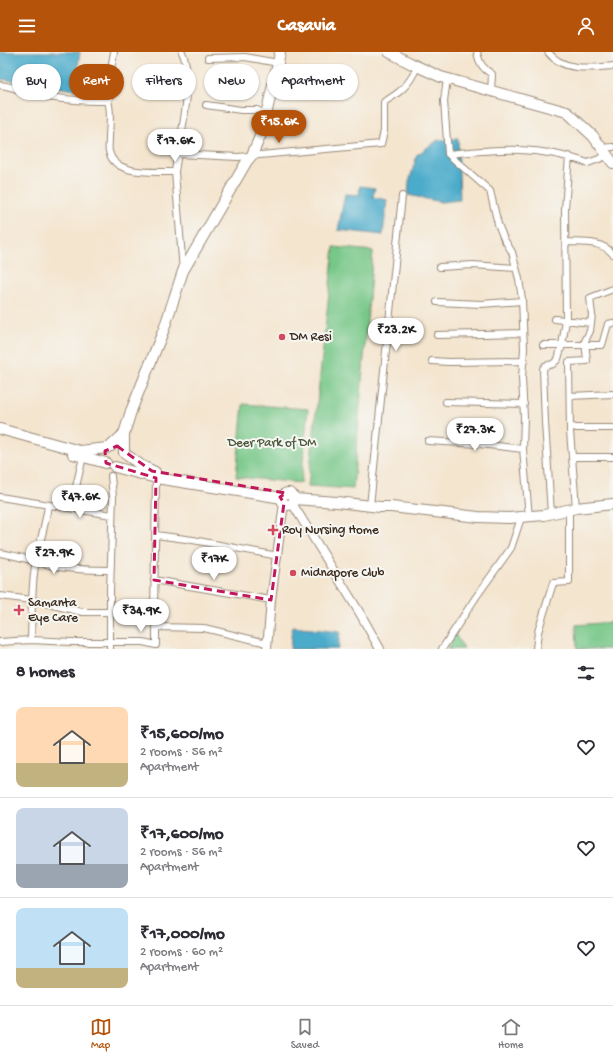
<!DOCTYPE html>
<meta charset="utf-8">
<style>
:root{--surface:#fff;--page:#f7f7f7;--text:#2b2b33;--muted:#7c7c81;--line:#e1e1e2;--accent:#b45309}
body{margin:0;font-family:"Gochi Hand",sans-serif;background:var(--page);color:var(--text);height:100vh;display:flex;flex-direction:column;font-size:15px;white-space:nowrap}
*{box-sizing:border-box;margin:0}
p{font-size:13px;color:var(--muted)}
.icon{flex:none;width:22px;height:22px;fill:none;stroke:currentColor;stroke-width:2;stroke-linecap:round;stroke-linejoin:round}
.map{position:relative;height:597px;overflow:hidden}
.side{display:flex;flex-direction:column;background:var(--surface);flex:1}
.side>*{flex:none}
.hud{position:absolute;left:12px;top:12px;width:400px;height:36px;display:flex;gap:8px}
.price{position:absolute;translate:-50% -34px;padding:0 9px;border-radius:14px;background:#fff;color:#222;font-size:13px;line-height:26px;filter:drop-shadow(0 1px 2px #0008)}
.price::after{content:'';position:absolute;left:50%;top:24px;width:12px;height:9px;margin-left:-6px;background:inherit;clip-path:polygon(0 0,100% 0,50% 100%)}
.price.current{background:var(--accent);color:#fff}
ul{padding:0;list-style:none}
li{display:flex;align-items:center;gap:12px;height:100px;padding:0 16px}
li+li{border-top:1px solid var(--line)}
li span{display:grid;place-items:center;flex:none;width:112px;height:80px;border-radius:8px;color:#555}
li>.icon{margin-inline-start:auto}
span .icon{width:48px;height:48px;fill:#fffc;stroke-width:1}
li b{font-size:17px}
h2{display:flex;justify-content:space-between;align-items:center;height:48px;padding:0 16px;font-size:17px}
.tag{padding:0 14px;border-radius:18px;background:var(--surface);box-shadow:0 1px 3px #0004;font-size:14px;line-height:36px}
.tag.current{background:var(--accent);color:#fff}
header{display:flex;justify-content:space-between;align-items:center;height:52px;padding:0 16px;background:var(--accent);color:#fff;font-size:18px;font-weight:800}
.menu{display:flex;justify-content:space-around;align-items:center;height:56px;border-top:1px solid var(--line);background:var(--surface);font-size:11px;color:var(--muted)}
.menu a{display:grid;justify-items:center;gap:2px}
.menu .current{color:var(--accent)}
.map>svg:first-child{display:block}
</style>
<header><svg class="icon" aria-label="menu" viewBox="0 0 24 24"><path d="M4 6h16M4 12h16M4 18h16"/></svg>Casavia<svg class="icon" aria-label="person" viewBox="0 0 24 24"><circle cx="12" cy="8" r="4"/><path d="M4 21q1-7 8-7t8 7"/></svg></header>
<div class="map">
<svg width="613" height="597" viewBox="0 0 613 597">
<rect width="100%" height="100%" fill="#f6f6f2"/>
<filter id="ink" filterUnits="userSpaceOnUse"><feTurbulence type="fractalNoise" baseFrequency=".025" numOctaves="2"/><feDisplacementMap in="SourceGraphic" scale="8" xChannelSelector="R" yChannelSelector="G"/><feConvolveMatrix kernelMatrix="1 2 1 2 8 2 1 2 1" color-interpolation-filters="sRGB"/></filter>
<filter id="wash" filterUnits="userSpaceOnUse"><feTurbulence type="fractalNoise" baseFrequency=".012" numOctaves="4" result="noise"/><feDisplacementMap in="SourceGraphic" scale="16" xChannelSelector="R" yChannelSelector="G"/><feGaussianBlur stdDeviation="0.9" result="paint"/><feColorMatrix in="noise" values="0 0 0 0 0 0 0 0 0 0 0 0 0 0 0 0 0 1.4 0 .05"/><feComposite in="paint" operator="in"/></filter>
<g filter="url(#wash)">
<rect width="100%" height="100%" fill="#f4e5cf"/>
<!-- green -->
<path fill="#77c788" stroke="#597853" d="M334,195L373,199L353,437L308,434Z
M243,352L308,357L301,431L236,425Z
M613,570V597H577L576,573Z
M455,582L464,597H447Z"/>
<!-- water -->
<path fill="#4babca" stroke="#436a74" d="M0,0H80L75,38L0,27Z
M458,87L460,148L441,150L408,143L409,130L417,103L438,88Z
M360,134L375,136L373,145L387,148L383,183L338,178L345,142L359,143Z
M292,575L340,580L338,597H290Z"/>
</g>
<g filter="url(#ink)">
<g fill="none" stroke-linecap="round" stroke-linejoin="round">
<!-- minor casing -->
<g stroke="#988876" stroke-width="8">
<path id="minor" d="M477,0C479,11 483,17 492,22L491,40
M548,0C563,20 591,16 613,14
M208,6L245,5L278,11
M447,27L444,49L448,102L490,139L498,172L504,187L512,200L519,227L522,247L524,297L522,326L524,365L523,397L529,465
M0,33C14,35 26,40 39,43C61,48 86,49 108,49L110,44L111,17L114,0
M108,49C112,61 109,74 109,87C109,90 108,95 109,99C114,125 156,119 175,120L183,219
M206,53L241,58H257L265,62
M601,96L613,95
M178,102L238,105L381,92L384,79V50C401,40 409,33 417,15
M448,102C500,97 537,93 588,111L607,104
M175,120C179,87 196,29 182,0
M566,190C582,191 601,188 613,202
M440,215L473,213L516,216
M437,250L481,252L522,249
M555,267L591,271
M437,283L523,281
M543,293H602L608,272L613,271
M432,309L449,310L524,309
M570,344L613,342
M446,350L524,352
M570,374L576,376H613
M428,389L479,392L523,397
M573,405H613
M0,445L112,463
M370,454L402,144
M71,456L83,405
M576,456L570,379L569,310L587,309L585,289L590,279L592,263L590,246L613,237
M551,461L545,371L543,317L545,314L553,312L558,307L562,293L566,269L565,157L569,104
M156,483L193,488L278,504
M0,501C19,504 36,510 54,514C73,518 92,518 110,518
M154,528L271,548
M0,544L32,548L82,560H110
M156,575L154,562L156,426
M31,588C32,562 31,534 36,508C40,489 46,471 48,453
M0,590L31,588L72,590H143L156,593V575L204,576L267,591
M110,597V539L113,445L111,424
M442,597L476,545L511,496L521,466
M536,597L538,580L553,531L569,530V463"/>
</g>
<!-- tertiary casing -->
<g stroke="#988876" stroke-width="10">
<path id="tertiary" d="M292,451L361,563L380,597
M267,597L271,548L284,451"/>
</g>
<!-- primary casing -->
<g stroke="#988876" stroke-width="12">
<path id="primary" d="M389,0L412,12L441,25L567,60L593,84L613,111
M0,377L80,399L107,396
M111,394L124,382
M124,400V382L131,359L164,277L183,219L247,109L252,103L262,80L278,11L280,0
M124,401L142,414L155,420
M73,402L106,411
M115,415L156,426L282,446
M282 447a6 6 0 1 1 12 0a6 6 0 1 1-12 0Z
M294,447L337,450L380,455H391L478,465L509,466L544,463L576,456L613,452"/>
</g>
<!-- minor -->
<use href="#minor" stroke="#fff" stroke-width="6"/>
<!-- tertiary -->
<use href="#tertiary" stroke="#fff" stroke-width="8"/>
<!-- primary -->
<use href="#primary" stroke="#fff" stroke-width="10"/>
</g>
</g>
<!-- marked area -->
<path fill="none" stroke="#c2185b" stroke-width="3" stroke-dasharray="8 5" stroke-linejoin="round" d="M117,394L152,419L286,441L280,445L284,451L271,548L154,528L156,426L106,411L105,399Z"/>
<!-- markers -->
<g fill="#d1495b" stroke="#f6f6f2" stroke-width="1.5">
<circle cx="282" cy="285" r="4"/>
<path d="M271 472h4v4h4v4h-4v4h-4v-4h-4v-4h4z"/>
<circle cx="293" cy="521" r="4"/>
<path d="M17 552h4v4h4v4h-4v4h-4v-4h-4v-4h4z"/>
</g>
<g text-anchor="middle" dominant-baseline="central" stroke-width="4" stroke-linejoin="round" paint-order="stroke">
<!-- poi labels -->
<g font-size="13" fill="#3b2a1e" stroke="#f6f6f2" text-anchor="start">
<text x="290" y="285">DM Resi</text>
<text x="282" y="478">Roy Nursing Home</text>
<text x="301" y="521">Midnapore Club</text>
<text x="28" y="551">Samanta<tspan x="28" dy="15">Eye Care</tspan></text>
</g>
<!-- park labels -->
<g font-size="13" fill="#4d593e" stroke="#f6f6f2">
<text x="272" y="391">Deer Park of DM</text>
</g>
</g>
</svg>
<b class="price current" style="left:279px;top:92px">₹15.6K</b>
<b class="price" style="left:175px;top:111px">₹17.6K</b>
<b class="price" style="left:396px;top:300px">₹23.2K</b>
<b class="price" style="left:475px;top:400px">₹27.3K</b>
<b class="price" style="left:80px;top:467px">₹47.6K</b>
<b class="price" style="left:54px;top:523px">₹27.9K</b>
<b class="price" style="left:214px;top:529px">₹17K</b>
<b class="price" style="left:141px;top:581px">₹34.9K</b>
<div class="hud">
<a class="tag">Buy</a>
<a class="tag current">Rent</a>
<a class="tag">Filters</a>
<a class="tag">New</a>
<a class="tag">Apartment</a>
</div>
</div>
<section class="side">
<h2>8 homes<svg class="icon" aria-label="filters" viewBox="0 0 24 24"><path d="M4 7h16M4 17h16"/><circle cx="9" cy="7" r="2"/><circle cx="15" cy="17" r="2"/></svg></h2>
<ul>
<li><span style="background:linear-gradient(#ffd9b3 70%,#c2b280 0)"><svg class="icon" aria-label="home" viewBox="0 0 24 24"><path d="M3 11l9-7 9 7M6 9v11h12V9"/></svg></span><div><b>₹15,600/mo</b><p>2 rooms · 56 m²</p><p>Apartment</p></div><svg class="icon" aria-label="heart" viewBox="0 0 24 24"><path d="M12 20l-8-8c-3-5 5-10 8-4 3-6 11-1 8 4z"/></svg></li>
<li><span style="background:linear-gradient(#c9d6e8 70%,#9aa5b1 0)"><svg class="icon" aria-label="home" viewBox="0 0 24 24"><path d="M3 11l9-7 9 7M6 9v11h12V9"/></svg></span><div><b>₹17,600/mo</b><p>2 rooms · 56 m²</p><p>Apartment</p></div><svg class="icon" aria-label="heart" viewBox="0 0 24 24"><path d="M12 20l-8-8c-3-5 5-10 8-4 3-6 11-1 8 4z"/></svg></li>
<li><span style="background:linear-gradient(#bfe0f5 75%,#c2b280 0)"><svg class="icon" aria-label="home" viewBox="0 0 24 24"><path d="M3 11l9-7 9 7M6 9v11h12V9"/></svg></span><div><b>₹17,000/mo</b><p>2 rooms · 60 m²</p><p>Apartment</p></div><svg class="icon" aria-label="heart" viewBox="0 0 24 24"><path d="M12 20l-8-8c-3-5 5-10 8-4 3-6 11-1 8 4z"/></svg></li>
</ul>
</section>
<nav class="menu">
<a class="current"><svg class="icon" aria-label="map" viewBox="0 0 24 24"><path d="M3 6l6-2 6 2 6-2v14l-6 2-6-2-6 2zM9 4v14M15 6v14"/></svg>Map</a>
<a><svg class="icon" aria-label="saved" viewBox="0 0 24 24"><path d="M7 4h10v16l-5-4-5 4z"/></svg>Saved</a>
<a><svg class="icon" aria-label="home" viewBox="0 0 24 24"><path d="M3 11l9-7 9 7M6 9v11h12V9"/></svg>Home</a>
</nav>
